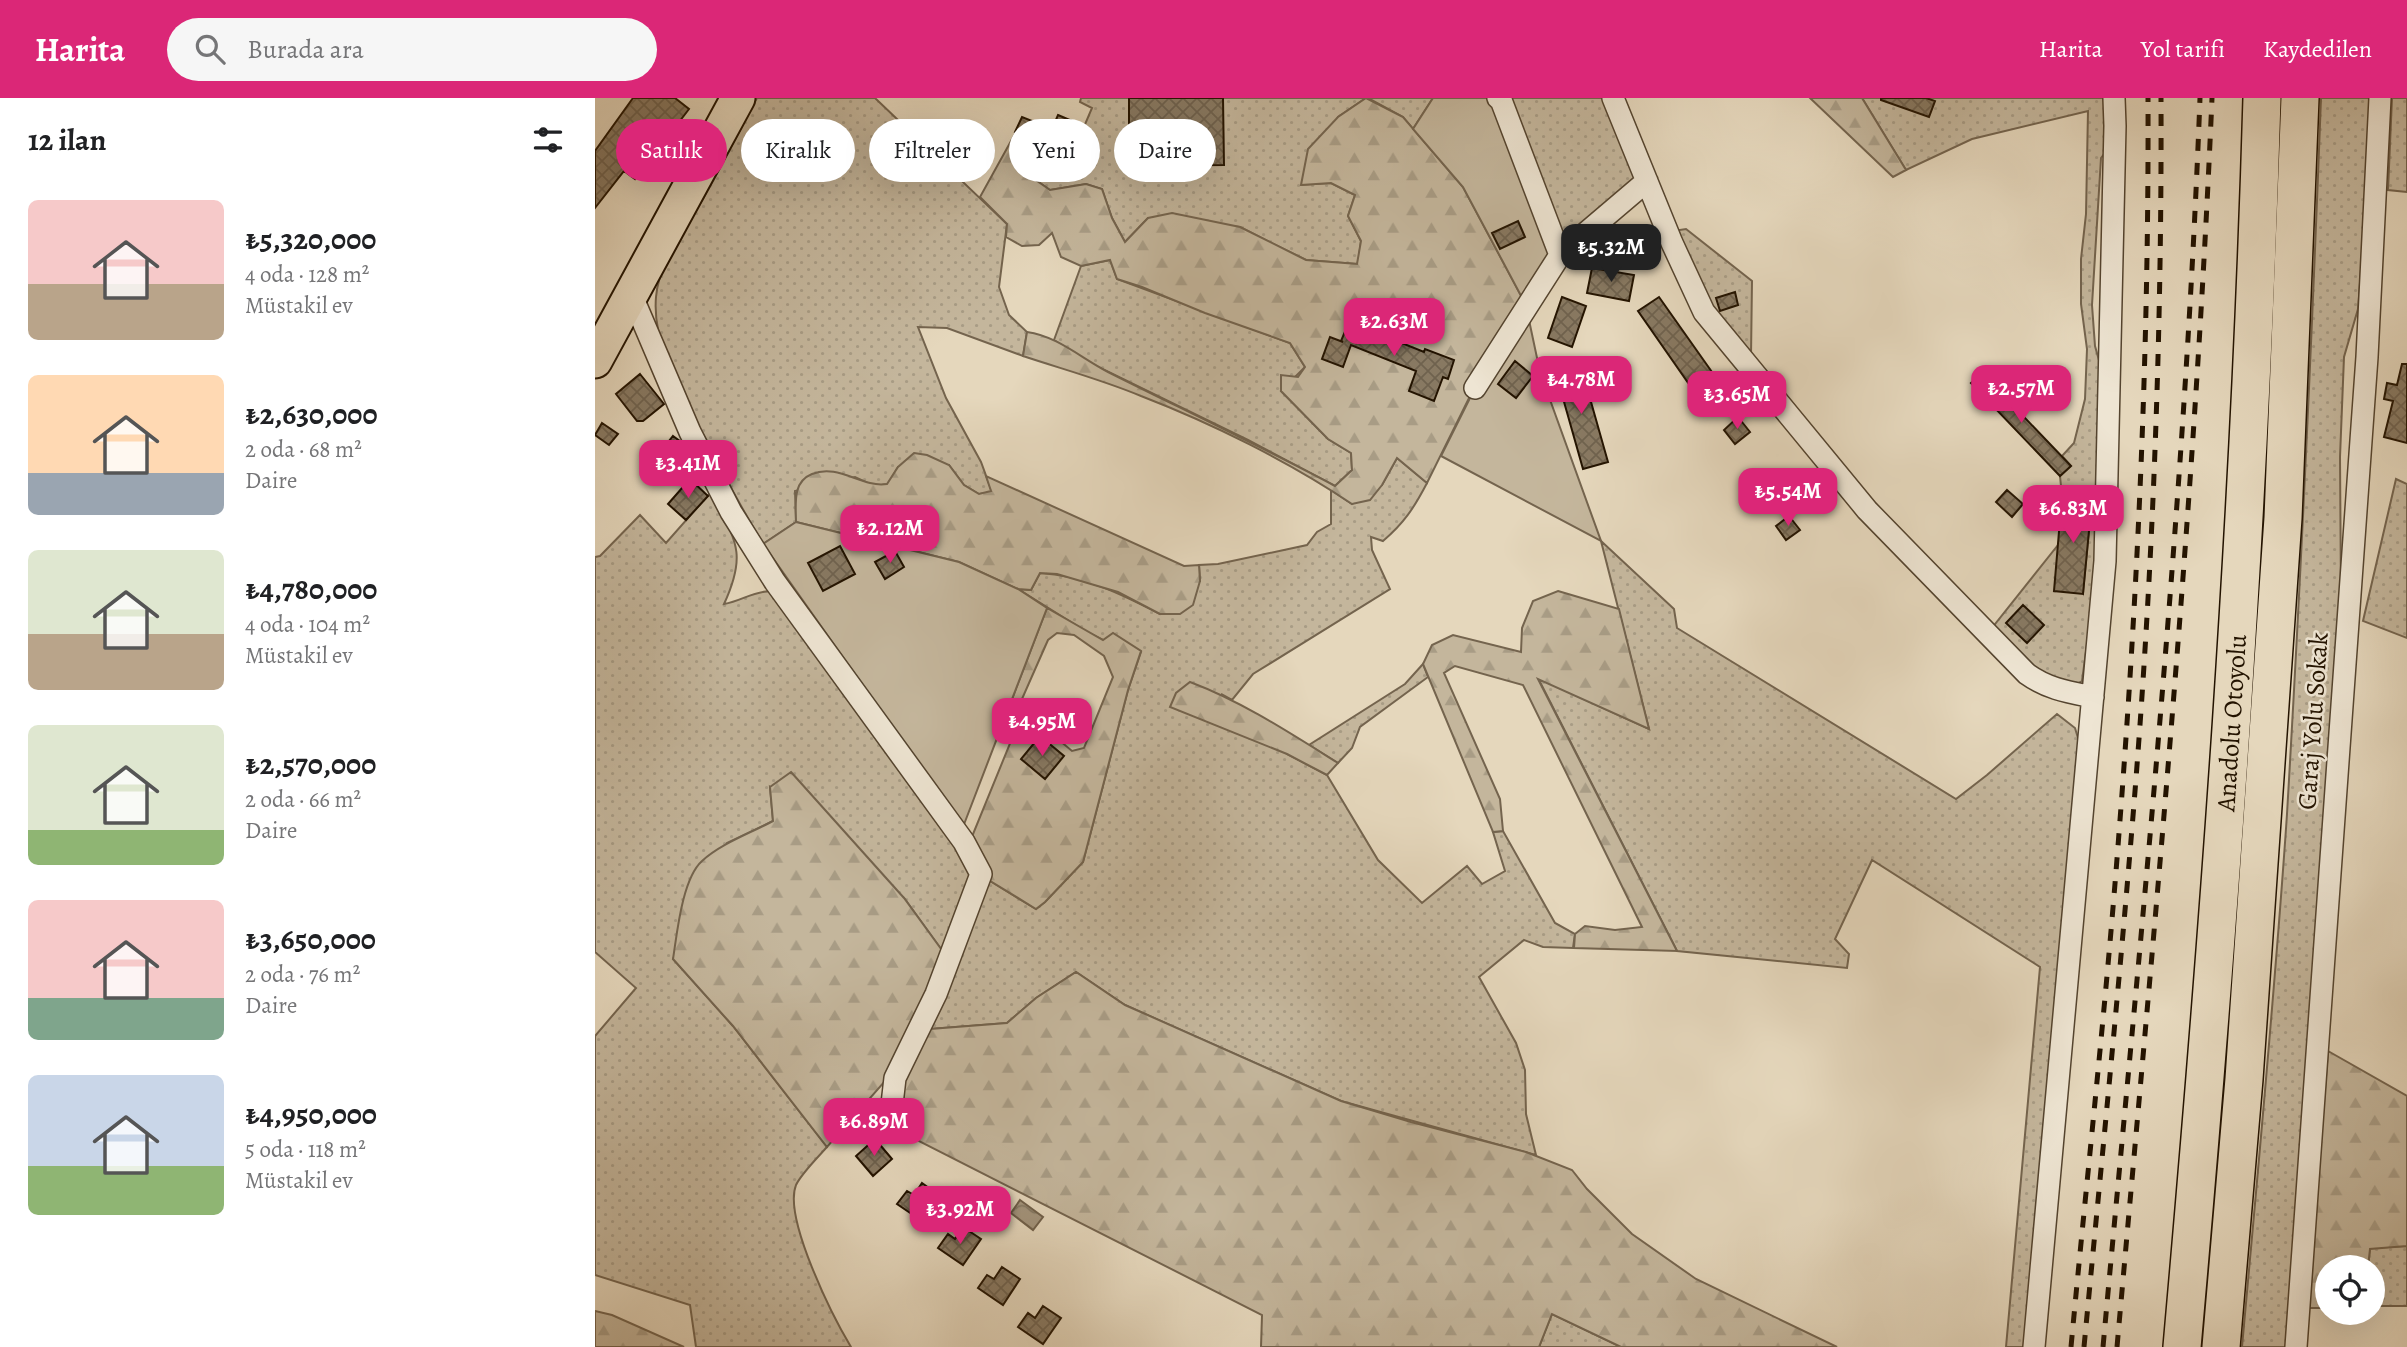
<!DOCTYPE html>
<html lang="tr">
<meta charset="utf-8">
<style>
:root{--surface:#fff;--page:#f6f6f6;--text:#202124;--muted:#757577;--accent:#db2777}
body{margin:0;font-family:Alegreya,serif;background:var(--page);color:var(--text);height:100vh;display:flex;flex-direction:column;font-size:26px;white-space:nowrap}
*{box-sizing:border-box;margin:0}
p{font-size:23px;color:var(--muted)}
.icon{flex:none;width:38px;height:38px;fill:none;stroke:currentColor;stroke-width:2;stroke-linecap:round;stroke-linejoin:round}
.map{position:relative;flex:1;overflow:hidden}
.details{display:flex;flex-direction:column;background:var(--surface);width:595px}
.details>*{flex:none}
.hud{position:absolute;left:21px;top:21px;width:665px;height:63px;display:flex;gap:14px}
.buttons{position:absolute;left:1720px;top:1157px;display:grid;gap:14px}
.buttons a{display:grid;place-items:center;width:70px;height:70px;border-radius:50%;background:var(--surface);box-shadow:0 7px 28px #0002;font-size:35px}
.price{position:absolute;translate:-50% -60px;padding:0 16px;border-radius:14px;background:var(--accent);color:#fff;font-size:23px;line-height:46px;filter:drop-shadow(0 2px 4px #0008)}
.price::after{content:'';position:absolute;left:50%;top:42px;width:21px;height:16px;margin-left:-10px;background:inherit;clip-path:polygon(0 0,100% 0,50% 100%)}
.price.selected{background:#222;color:#fff}
ul{padding:0;list-style:none}
li{display:flex;align-items:center;gap:21px;height:175px;padding:0 28px}
li span{display:grid;place-items:center;flex:none;width:196px;height:140px;border-radius:10px;color:#555}
li>.icon{margin-inline-start:auto}
span .icon{width:84px;height:84px;fill:#fffc;stroke-width:1}
li b{font-size:30px}
h2{display:flex;justify-content:space-between;align-items:center;height:84px;padding:0 28px;font-size:30px}
.tag{padding:0 24px;border-radius:32px;background:var(--surface);box-shadow:0 7px 28px #0002;font-size:24px;line-height:63px}
.tag.selected{background:var(--accent);color:#fff}
header{display:flex;align-items:center;gap:42px;box-sizing:border-box;height:98px;padding:0 35px;background:var(--accent);color:#fff}
header strong{font-size:33px}
nav{display:flex;gap:38px;margin-inline-start:auto;font-size:24px}
.search{width:490px;height:63px;background:var(--page);display:flex;align-items:center;gap:18px;box-sizing:border-box;padding:0 24px;border-radius:38px;color:var(--muted);font-size:26px}
main{display:flex;flex:1;min-height:0}
.map>svg:first-child{display:block}
</style>
<header>
<strong>Harita</strong>
<div class="search"><svg class="icon" aria-label="search" viewBox="0 0 24 24"><circle cx="10" cy="10" r="6"/><path d="M15 15l6 6"/></svg>Burada ara</div>
<nav><a>Harita</a><a>Yol tarifi</a><a>Kaydedilen</a></nav>
</header>
<main>
<section class="details">
<h2>12 ilan<svg class="icon" aria-label="filters" viewBox="0 0 24 24"><path d="M4 7h16M4 17h16"/><circle cx="9" cy="7" r="2"/><circle cx="15" cy="17" r="2"/></svg></h2>
<ul>
<li><span style="background:linear-gradient(#f6c9c9 60%,#b9a48a 0)"><svg class="icon" aria-label="home" viewBox="0 0 24 24"><path d="M3 11l9-7 9 7M6 9v11h12V9"/></svg></span><div><b>₺5,320,000</b><p>4 oda · 128 m²</p><p>Müstakil ev</p></div></li>
<li><span style="background:linear-gradient(#ffd9b3 70%,#9aa5b1 0)"><svg class="icon" aria-label="home" viewBox="0 0 24 24"><path d="M3 11l9-7 9 7M6 9v11h12V9"/></svg></span><div><b>₺2,630,000</b><p>2 oda · 68 m²</p><p>Daire</p></div></li>
<li><span style="background:linear-gradient(#dfe7d0 60%,#b9a48a 0)"><svg class="icon" aria-label="home" viewBox="0 0 24 24"><path d="M3 11l9-7 9 7M6 9v11h12V9"/></svg></span><div><b>₺4,780,000</b><p>4 oda · 104 m²</p><p>Müstakil ev</p></div></li>
<li><span style="background:linear-gradient(#dfe7d0 75%,#8fb573 0)"><svg class="icon" aria-label="home" viewBox="0 0 24 24"><path d="M3 11l9-7 9 7M6 9v11h12V9"/></svg></span><div><b>₺2,570,000</b><p>2 oda · 66 m²</p><p>Daire</p></div></li>
<li><span style="background:linear-gradient(#f6c9c9 70%,#7fa58c 0)"><svg class="icon" aria-label="home" viewBox="0 0 24 24"><path d="M3 11l9-7 9 7M6 9v11h12V9"/></svg></span><div><b>₺3,650,000</b><p>2 oda · 76 m²</p><p>Daire</p></div></li>
<li><span style="background:linear-gradient(#c9d6e8 65%,#8fb573 0)"><svg class="icon" aria-label="home" viewBox="0 0 24 24"><path d="M3 11l9-7 9 7M6 9v11h12V9"/></svg></span><div><b>₺4,950,000</b><p>5 oda · 118 m²</p><p>Müstakil ev</p></div></li>
</ul>
</section>
<div class="map">
<svg width="1812" height="1249" viewBox="0 0 1812 1249">
<defs>
<pattern id="grass-dots" width="8" height="8" patternUnits="userSpaceOnUse" patternTransform="scale(1.75)"><rect width="8" height="8" fill="#c4b69c"/><path d="M2 2h.1M6 6h.1" fill="none" stroke="#a89c85" stroke-width="1.8" stroke-linecap="round"/></pattern>
<pattern id="forest-firs" width="22" height="20" patternUnits="userSpaceOnUse" patternTransform="scale(1.75)"><rect width="22" height="20" fill="#c4b69c"/><path d="M5 1l3.5 6h-7zM16 11l3.5 6h-7z" fill="#a89c85"/></pattern>
<pattern id="water-waves" width="16" height="10" patternUnits="userSpaceOnUse" patternTransform="scale(1.75)"><rect width="16" height="10" fill="#a3947c"/><path d="M0 5q4-4 8 0t8 0" fill="none" stroke="#847863"/></pattern>
<pattern id="building-cross-hatch" width="8" height="8" patternUnits="userSpaceOnUse" patternTransform="scale(1.75)"><rect width="8" height="8" fill="#887962"/><path d="M0 0l8 8M0 8l8-8" fill="none" stroke="#6f624e"/></pattern>
</defs>
<rect width="100%" height="100%" fill="#e5d7bc"/>
<filter id="stains"><feTurbulence type="fractalNoise" baseFrequency=".00286" numOctaves="4"/><feColorMatrix values="0 0 0 0 .2 0 0 0 0 .09 0 0 0 0 .02 0 0 0 .5 -.17"/></filter>
<radialGradient id="worn" r=".72"><stop offset=".6" stop-color="#630" stop-opacity="0"/><stop offset="1" stop-color="#630" stop-opacity=".3"/></radialGradient>
<!-- grass -->
<path fill="url(#grass-dots)" stroke="#74644e" stroke-width="2" d="M162,0H280L412,126L404,189L414,217L432,234L428,258L352,230L323,229L351,300L386,364L397,394L384,396L369,387L354,367L303,369L293,386L279,388L260,379L200,393L201,424L168,446C145,407 124,369 104,329C84,290 57,244 61,199C64,162 92,130 109,99C128,66 144,33 162,0Z
M486,0H771L743,19L707,87L736,85L760,97L753,118L766,143L763,166L711,162L645,129L553,120L530,144L517,120L507,91L491,86L455,92L435,78L429,37L477,57L497,10L485,4Z
M773,0H838L818,31L808,19Z
M903,0H1018L1052,83L965,157Z
M1267,0H1512V52L1506,60L1497,207L1500,248L1507,273L1506,387L1496,517L1487,583L1478,588L1431,567L1397,530L1463,447L1488,495L1497,401L1467,398L1465,378L1476,368L1467,358L1479,345L1490,301L1492,251L1486,206V161L1491,116L1493,13L1377,41L1311,72Z
M1726,0H1775L1769,133L1763,211L1749,259L1745,359L1746,500L1691,1249H1647C1663,1072 1680,894 1692,716C1706,478 1717,239 1726,0Z
M1797,0H1812V94L1793,92Z
M1091,131L1157,183L1156,258L1106,193L1078,133Z
M515,162L522,181L695,245L710,269L686,293L733,341L756,355L757,372L740,388L653,342L493,264L459,242L486,168Z
M802,360L832,385C819,410 809,425 788,443L776,439L777,452L795,491L658,576L637,602L626,596L692,656L732,677L783,762L827,805L872,768L887,786L910,773L898,734L908,733L960,825L980,836L978,850L948,849L929,842L884,879L921,945L930,972L931,1016L941,1057L746,1003L530,907L481,874L441,900L412,925L335,931L392,781L441,811L450,804L488,764L533,592L546,554L508,542L492,534L423,491L436,492L445,475C488,477 528,497 565,516L605,483L604,467L623,466L712,447L722,434L736,426V392L757,406L787,387Z
M1801,381L1812,386V540L1768,523Z
M116,394C140,442 153,454 129,506C147,503 158,493 177,493L370,760L377,779L349,855L309,800L175,689L178,723L132,745L78,861L138,928L232,1049C224,1058 206,1076 201,1087C188,1120 238,1219 256,1249H101L95,1207L0,1177V938L41,890L0,854V459L5,458L45,417L71,445Z
M1006,443L1079,511L1082,530L1361,701L1392,677L1462,616L1480,630L1486,650L1432,1249H1411L1445,869L1277,762L1240,841L1254,856L1252,870L1082,853L943,580L1054,631Z
M828,566L833,579L765,629L757,650L743,665L714,647L810,586Z
M1812,1148V1208H1778V1169H1773L1775,1150Z
M957,1216L1026,1249H944Z"/>
<!-- forest -->
<path fill="url(#forest-firs)" stroke="#74644e" stroke-width="2" d="M771,0L808,19L868,89L931,207L879,290L832,385L802,360L787,387L775,402L757,406C695,364 616,325 546,298C508,282 467,271 428,258L432,234C462,238 486,260 513,274C589,312 665,348 740,388L757,372L756,355L733,341L686,293V277L703,279L710,269L695,245L610,215L547,189L522,181L515,162L486,168L466,159L457,135L444,147L427,148L411,139L412,126L385,99L421,34L429,37L435,78L455,92L491,86L507,91L517,120L530,144L553,120L577,115L645,129L711,162L762,166L766,143L753,118L760,97L736,85L706,87L713,51L743,19Z
M1215,0H1267L1311,72L1298,79Z
M319,355L332,357L354,367L369,387L384,396L396,393L391,378L589,468L604,467L605,483L598,507L585,516H565L523,494L462,476L445,475L436,492L423,491L364,464L201,424C201,406 197,384 217,376C244,365 266,390 292,386L303,369Z
M963,493L1024,511L1054,631L943,581L1082,853L979,850L980,836L990,828L1020,832L1047,829L928,587L860,568L849,575L905,701L908,733L898,734L828,566L837,547L858,537L926,554L927,530L938,503Z
M452,510L508,542L518,535L546,553L533,592L488,764L450,804L441,811L392,781L376,741L425,621L440,622L477,653L489,650L518,579L509,558L479,537L462,535L453,542L427,601H417Z
M595,584C648,604 695,635 743,665L732,677L692,656L575,609L581,595Z
M196,674L309,800L349,855L291,982L232,1049L138,928L78,861C82,836 87,781 107,763C127,745 154,736 178,723L175,689Z
M481,874L530,907L746,1003L816,1024L931,1054L977,1072L992,1091L1037,1136L1101,1181L1242,1249H1026L957,1216L944,1249H666L667,1217L306,1034L309,985L335,931L412,925L441,900Z
M1733,953L1812,998V1148L1775,1151L1773,1169H1732V1210H1713Z
M0,1213L17,1217L89,1249H0Z"/>
<!-- garden -->
<path fill="#c4b69c" stroke="#74644e" stroke-width="2" d="M838,0H903L965,157L931,208L945,274L1006,443L846,358L880,290L931,207L868,89L818,31Z
M201,424L364,464L423,491L452,510L368,729L168,446Z"/>
<!-- water -->
<path fill="url(#water-waves)" stroke="#70604a" stroke-width="2" d="M425,1102L448,1119L438,1132L416,1115Z"/>
<!-- building -->
<path fill="url(#building-cross-hatch)" stroke="#231300" stroke-width="2" d="M38,0H80L94,11L81,28L79,26L40,81L29,73L0,110V53Z
M534,0H628L629,67L534,68Z
M1286,0H1331L1340,3L1334,19L1286,2Z
M463,17L489,28L477,57L420,34L427,19L457,31Z
M923,123L930,139L905,151L897,135Z
M997,170L1039,177L1034,203L992,195Z
M1140,194L1143,207L1125,213L1121,200Z
M967,199L991,208L977,249L953,240Z
M1064,199L1124,284L1103,299L1043,213Z
M754,224L829,254L830,251L859,262L853,281L848,279L839,303L814,293L821,273L756,247L748,269L727,261L735,239L748,244L746,243Z
M920,263L938,278L921,300L903,286Z
M985,265L1013,364L988,371L960,272Z
M1807,266H1812V345L1789,339L1798,303L1789,301L1792,285L1802,287Z
M1387,275L1476,368L1465,378L1376,285Z
M45,276L69,306L48,323H42L21,296Z
M1143,319L1155,334L1140,346L1129,332Z
M7,325L23,336L14,347L0,337Z
M78,338L86,344L90,354L79,368L67,352Z
M95,381L113,398L91,422L73,406Z
M1412,392L1428,406L1417,419L1401,404Z
M1467,398L1497,401L1488,496L1459,493Z
M1194,418L1205,432L1191,442L1181,428Z
M245,448L260,476L228,493L213,465Z
M300,453L309,469L290,481L280,464Z
M1428,507L1449,527L1432,545L1411,525Z
M445,638L469,658L450,681L426,661Z
M280,1041L297,1061L278,1078L261,1058Z
M327,1085L345,1098L327,1123L302,1106L312,1093L319,1097Z
M368,1129L386,1141L368,1167L343,1150L353,1136L360,1141Z
M407,1169L425,1181L408,1207L383,1190L392,1177L399,1181Z
M448,1208L466,1220L448,1246L423,1229L433,1215L440,1220Z"/>
<g fill="none" stroke-linecap="round" stroke-linejoin="round">
<!-- minor casing -->
<g stroke="#54442f" stroke-width="24">
<path id="minor" d="M903,0L906,2L965,157L1052,83
M1018,0L1077,145L1109,214L1272,412L1432,576C1453,591 1473,594 1498,599
M37,198L95,334L136,414L180,484L369,744L386,776L341,896L300,980L296,1015
M880,290L965,157
M1439,1249L1510,463L1520,28L1519,0
M1701,1249L1772,259L1785,0"/>
</g>
<!-- primary casing -->
<g stroke="#231300" stroke-width="37">
<path id="primary" d="M0,263L143,0"/>
</g>
<!-- motorway casing -->
<g stroke="#231300" stroke-width="40">
<g id="motorway">
<path id="s1" d="M1587,1249C1624,833 1655,417 1667,0"/>
<path d="M1626,1249L1649,981L1688,420L1705,0"/>
</g>
</g>
<!-- minor -->
<use href="#minor" stroke="#eee5d3" stroke-width="21"/>
<!-- primary -->
<use href="#primary" stroke="#e5d7bc" stroke-width="33"/>
<!-- motorway -->
<use href="#motorway" stroke="#e5d7bc" stroke-width="37"/>
<!-- rail -->
<path stroke="#231300" stroke-width="5" stroke-dasharray="12 12" stroke-linecap="butt" d="M1476,1249C1492,1078 1511,907 1524,735C1543,491 1554,245 1553,0
M1489,1249C1505,1080 1522,911 1536,742C1557,495 1567,247 1566,0
M1508,1249C1546,833 1589,417 1605,0
M1522,1249C1559,833 1599,417 1617,0"/>
</g>
<g text-anchor="middle" dominant-baseline="central" stroke-width="5" stroke-linejoin="round" paint-order="stroke">
<!-- street labels -->
<g font-size="26" fill="#231300" stroke="#eee5d3">
<text transform="translate(1718 623) rotate(-86)">Garaj Yolu Sokak</text>
<text stroke="none"><textPath href="#s1" startOffset="626">Anadolu Otoyolu</textPath></text>
</g>
</g>
<rect width="100%" height="100%" filter="url(#stains)"/>
<rect width="100%" height="100%" fill="url(#worn)"/>
</svg>
<div class="buttons">
<a><svg class="icon" aria-label="locate" viewBox="0 0 24 24"><circle cx="12" cy="12" r="6"/><path d="M12 2v4M12 18v4M2 12h4M18 12h4"/></svg></a>
</div>
<b class="price selected" style="left:1016px;top:186px">₺5.32M</b>
<b class="price" style="left:799px;top:260px">₺2.63M</b>
<b class="price" style="left:986px;top:318px">₺4.78M</b>
<b class="price" style="left:1426px;top:327px">₺2.57M</b>
<b class="price" style="left:1142px;top:333px">₺3.65M</b>
<b class="price" style="left:93px;top:402px">₺3.41M</b>
<b class="price" style="left:1193px;top:430px">₺5.54M</b>
<b class="price" style="left:1478px;top:447px">₺6.83M</b>
<b class="price" style="left:295px;top:467px">₺2.12M</b>
<b class="price" style="left:447px;top:660px">₺4.95M</b>
<b class="price" style="left:279px;top:1060px">₺6.89M</b>
<b class="price" style="left:365px;top:1148px">₺3.92M</b>
<div class="hud">
<a class="tag selected">Satılık</a>
<a class="tag">Kiralık</a>
<a class="tag">Filtreler</a>
<a class="tag">Yeni</a>
<a class="tag">Daire</a>
</div>
</div>
</main>
